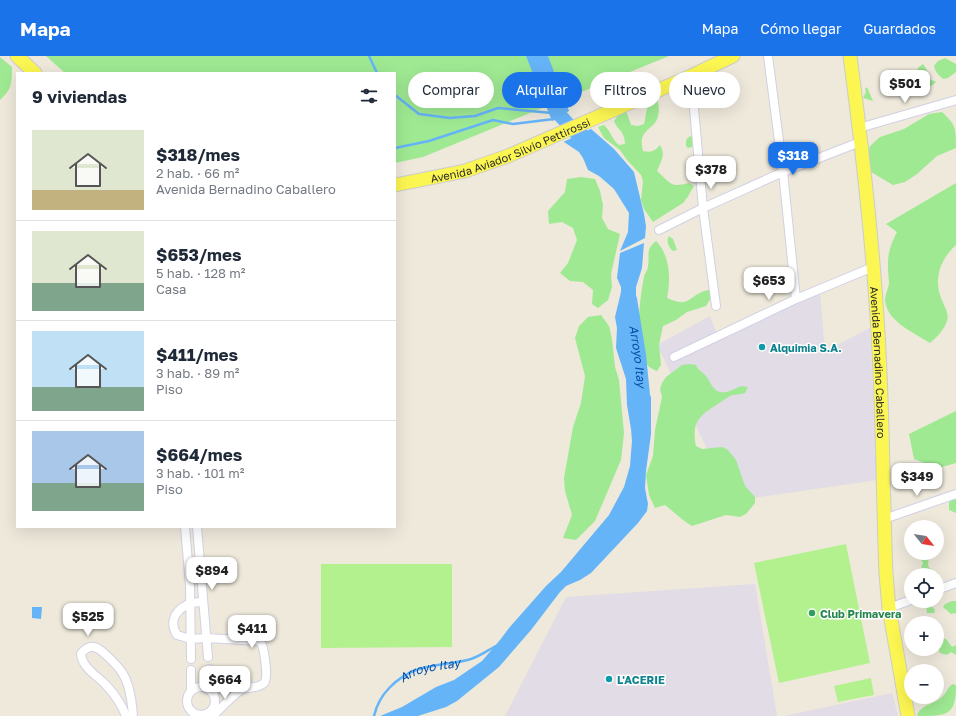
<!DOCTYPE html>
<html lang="es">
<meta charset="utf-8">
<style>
:root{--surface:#fff;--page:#f2f2f3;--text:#1f2937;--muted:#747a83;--line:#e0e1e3;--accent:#1a73e8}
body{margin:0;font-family:"Golos Text",sans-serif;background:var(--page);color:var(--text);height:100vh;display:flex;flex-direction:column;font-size:15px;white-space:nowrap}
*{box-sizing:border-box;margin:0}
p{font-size:13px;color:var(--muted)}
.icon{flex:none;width:22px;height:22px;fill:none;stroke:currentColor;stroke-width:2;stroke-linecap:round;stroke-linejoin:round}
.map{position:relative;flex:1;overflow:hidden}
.side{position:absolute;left:16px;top:16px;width:380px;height:456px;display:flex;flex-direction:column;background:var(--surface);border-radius:0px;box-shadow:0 4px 16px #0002}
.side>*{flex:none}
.top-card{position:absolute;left:408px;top:16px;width:380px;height:36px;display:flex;gap:8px}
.needle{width:26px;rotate:120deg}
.buttons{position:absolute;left:904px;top:464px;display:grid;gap:8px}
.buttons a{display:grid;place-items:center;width:40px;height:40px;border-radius:50%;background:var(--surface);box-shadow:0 4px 16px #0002;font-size:20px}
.price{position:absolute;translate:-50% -34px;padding:0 9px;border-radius:8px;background:#fff;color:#222;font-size:13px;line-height:26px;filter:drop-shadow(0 1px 2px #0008)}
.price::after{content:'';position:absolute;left:50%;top:24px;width:12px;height:9px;margin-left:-6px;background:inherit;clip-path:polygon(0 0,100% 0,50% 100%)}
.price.active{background:var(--accent);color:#fff}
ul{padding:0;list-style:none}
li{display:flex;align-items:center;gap:12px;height:100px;padding:0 16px}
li+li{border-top:1px solid var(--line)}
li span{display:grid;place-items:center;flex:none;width:112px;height:80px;border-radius:0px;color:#555}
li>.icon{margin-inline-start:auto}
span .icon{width:48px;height:48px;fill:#fffc;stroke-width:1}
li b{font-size:17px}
h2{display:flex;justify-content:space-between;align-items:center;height:48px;padding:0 16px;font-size:17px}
.pill{padding:0 14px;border-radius:18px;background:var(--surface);box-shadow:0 4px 16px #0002;font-size:14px;line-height:36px}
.pill.active{background:var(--accent);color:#fff}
header{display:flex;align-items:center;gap:24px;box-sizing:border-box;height:56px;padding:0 20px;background:var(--accent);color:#fff}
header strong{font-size:19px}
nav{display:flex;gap:22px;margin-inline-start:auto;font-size:14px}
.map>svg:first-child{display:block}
</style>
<header>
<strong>Mapa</strong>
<nav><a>Mapa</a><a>Cómo llegar</a><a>Guardados</a></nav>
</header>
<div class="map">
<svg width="956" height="660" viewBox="0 0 956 660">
<rect width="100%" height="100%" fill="#eee9db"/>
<!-- industrial -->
<path fill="#e1dce5" d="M820,237L825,295L870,272L877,424L732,445L657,289L710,260L718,281Z
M755,528L777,660H505L566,541Z
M892,637L898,660H784Z"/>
<!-- green -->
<path fill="#9fe993" d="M46,0H669L423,101L395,107V17H65Z
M0,1L12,11C12,27 12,33 0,44Z
M945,2L956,8V16L948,22L943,23L936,16L934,10L938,5Z
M923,8L927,14L925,19L921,22L915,17L919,11Z
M926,23L935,25L936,26C932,30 927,33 922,31L921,27Z
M867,31L873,45L863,42L866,36L865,33Z
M657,41C658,47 660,54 658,60C655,75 637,72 643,95C651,97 655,95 660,89C666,99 661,105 657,115C671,127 669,132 689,127L694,130L687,142L683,147L653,166L644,153L641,144L643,125L641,119L627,104L620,94L604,82L598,71L604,69C611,75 612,84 619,89L625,88C625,75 618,75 614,65L622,54L627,57L631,69L638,70L644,68C647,57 645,47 657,41Z
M942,56C956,69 956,72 956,92L937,100L917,118L905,126L893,129L871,116L866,103L870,90L880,81L904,73L929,58Z
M690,80L694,81L693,88L692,91L688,92L686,90V84Z
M581,121L595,123L600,135L603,149L602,162L608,173L620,178L611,218L612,231L608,244L598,252L592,248L593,234L583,226L570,225L560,217L568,207L577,184L573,172L562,166L549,168L548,155L565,136L567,123Z
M956,127V189C942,202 934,219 940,239C942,247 950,257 947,265C944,274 937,281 930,287C913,276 887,266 885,244C885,238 889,232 889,226C887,203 887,196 897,176L886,168Z
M669,180L673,183L677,194L673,195C668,191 666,185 669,180Z
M656,185C670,199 671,223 667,242C692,253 687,239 708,234L713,238L706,250L687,256L676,264L663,270L659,289L661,309L657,315C652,313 648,311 645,306C634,290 640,239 644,221C645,217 648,214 648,210C650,198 645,194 656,185Z
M601,259L609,270L612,283L615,311L619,324L624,377L621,404L595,465L576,484L563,482L572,459L565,435L564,422L573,371L581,347L585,320L575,282L579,270L588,261Z
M689,308L696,309C698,314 700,314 704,318C712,325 712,341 730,335C738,332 739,329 748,331L745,337C740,339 734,338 730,340C725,343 721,346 716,349C699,360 691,367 696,390L702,393L722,391L728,394L736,404L745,430L755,441V447L746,458L740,461L726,459L692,470C682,464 674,456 665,449L655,452L649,439L646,419L653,400L655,374L662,341L660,333L662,327L666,321L682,309Z
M956,355V407L938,412L914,403L909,378Z
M956,442V457L949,454V447L950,445Z
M916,497H929C929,510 924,510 938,517L939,520L926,519L923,517L921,513L923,506L916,499Z
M952,545H956V557L951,558L943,551L945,548Z
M928,546L935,554L934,557H927L926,549Z
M939,580L946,583L952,591L956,589V599L951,596L947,599L940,597L937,589V581Z
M954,628L956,630C956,660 946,660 918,660L917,658C924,647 936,648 943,640C946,637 948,632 951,629Z"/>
<!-- pitch -->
<path fill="#b3f18e" d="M846,488L870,607L779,627L754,507Z
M321,508H452V591L321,592Z
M871,622L874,639L838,646L834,630Z"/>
<!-- water -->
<path fill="#66b4f8" d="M526,0H548L569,55L552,65Z
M590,72L614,93L634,116L644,158L646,170L645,182L620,195L628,176L629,157L614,133L599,120L588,114L583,102L579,96L561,84Z
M644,187L642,212L636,231V246L631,277L634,305L651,341V378L646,415L645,432L648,448L647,455L638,467L591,517L580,524L566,530L560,536L531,574L499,611L457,645L446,651L418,660H380L402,651L436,631L454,624L482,605L500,584L509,572L546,530L561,516L609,459L624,431L630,410L632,385L631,373L627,349L626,323L616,292L617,272L615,261L621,236V231L617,222L620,197Z
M32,551H42L41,563L32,562Z"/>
<!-- pier -->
<path fill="#eee9db" d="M591,71L593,72L561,87L559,85Z"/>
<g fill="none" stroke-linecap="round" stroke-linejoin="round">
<!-- stream -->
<g stroke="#66b4f8" stroke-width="2.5">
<path d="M369,0L377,17"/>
<path d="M395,39L419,58L450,62L475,60L498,52L552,57"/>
<path d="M395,92L429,85L493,64L513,68L562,62"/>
<path id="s1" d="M374,660C379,638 396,622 416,614C434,608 454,608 471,603C480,600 488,594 496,590"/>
</g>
<!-- river -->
<g stroke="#66b4f8" stroke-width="14">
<path d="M553,44L558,57L576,77H581"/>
<path id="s2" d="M630,243L639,299L643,339"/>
</g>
<!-- street casing -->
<g stroke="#d1d0e5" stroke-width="10">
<path id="street" d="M768,0L783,116L796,243
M691,20L703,152L716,250
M859,72L956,44
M659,174L703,152L783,116L860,86
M674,301L796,243L873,211
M884,463L956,438
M185,471L190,529L191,603
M197,471L208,601
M937,534L956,527
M203,546C197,546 190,546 185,550C173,557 170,568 177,579L191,583L206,582L260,585C264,590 269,622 264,627C259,632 250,631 243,633C237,635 219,654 213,660
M889,552L911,544
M209,613L210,634
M191,614V635
M187 645a14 14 0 1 1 28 0a14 14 0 1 1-28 0Z
M212,637L216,632L234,630L242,633
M126,660C122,649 115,639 107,630C99,621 82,612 81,598C84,594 88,590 94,591C101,592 119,611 123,618C130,629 132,647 133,660"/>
</g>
<!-- primary casing -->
<g stroke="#ccc" stroke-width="15">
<g id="primary">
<path d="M17,0L35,17"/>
<path id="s3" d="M850,0C863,98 874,196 879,295C883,369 883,444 886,518L889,552L908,660"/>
<path id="s4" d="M395,129L465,115L508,100L691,20L733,0"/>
</g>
</g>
<!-- street -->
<use href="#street" stroke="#fff" stroke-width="8"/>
<!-- primary -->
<use href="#primary" stroke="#fcf652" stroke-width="13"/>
</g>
<!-- markers -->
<g fill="#0f9aa8" stroke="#fff" stroke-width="1.5">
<circle cx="762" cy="291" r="4"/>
<circle cx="609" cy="623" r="4"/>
</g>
<circle fill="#2e9e5b" stroke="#fff" stroke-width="1.5" cx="812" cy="557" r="4"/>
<g text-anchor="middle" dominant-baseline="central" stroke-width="3" stroke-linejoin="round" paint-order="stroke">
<!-- street labels -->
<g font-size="11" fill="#2a2a2a" stroke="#fff">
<text stroke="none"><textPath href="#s4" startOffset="121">Avenida Aviador Silvio Pettirossi</textPath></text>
<text stroke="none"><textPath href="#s3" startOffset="308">Avenida Bernadino Caballero</textPath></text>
</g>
<!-- culture labels -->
<g font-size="11" font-weight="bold" fill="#0d838f" stroke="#fff" text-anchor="start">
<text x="770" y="291">Alquimia S.A.</text>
<text x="617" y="623">L'ACERIE</text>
</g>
<!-- leisure labels -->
<g font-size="11" font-weight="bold" fill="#27864d" stroke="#fff" text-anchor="start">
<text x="820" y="557">Club Primavera</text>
</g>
<!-- water labels -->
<g font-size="12" font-style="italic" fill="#034da6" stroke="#fff">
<text stroke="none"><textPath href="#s2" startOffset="58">Arroyo Itay</textPath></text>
<text stroke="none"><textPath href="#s1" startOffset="78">Arroyo Itay</textPath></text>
</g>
</g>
</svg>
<div class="buttons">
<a><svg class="needle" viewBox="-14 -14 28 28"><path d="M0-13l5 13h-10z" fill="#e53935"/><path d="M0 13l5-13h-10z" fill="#747a83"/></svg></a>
<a><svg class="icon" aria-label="locate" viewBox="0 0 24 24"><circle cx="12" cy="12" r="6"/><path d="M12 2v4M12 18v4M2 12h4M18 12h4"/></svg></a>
<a>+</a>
<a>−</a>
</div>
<b class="price" style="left:905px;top:48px">$501</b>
<b class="price active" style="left:793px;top:120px">$318</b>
<b class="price" style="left:711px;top:134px">$378</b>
<b class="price" style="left:769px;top:245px">$653</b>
<b class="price" style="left:917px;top:441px">$349</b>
<b class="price" style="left:212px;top:535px">$894</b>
<b class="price" style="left:88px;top:581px">$525</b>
<b class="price" style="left:252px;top:593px">$411</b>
<b class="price" style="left:225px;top:644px">$664</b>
<div class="top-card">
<a class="pill">Comprar</a>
<a class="pill active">Alquilar</a>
<a class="pill">Filtros</a>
<a class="pill">Nuevo</a>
</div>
<section class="side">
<h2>9 viviendas<svg class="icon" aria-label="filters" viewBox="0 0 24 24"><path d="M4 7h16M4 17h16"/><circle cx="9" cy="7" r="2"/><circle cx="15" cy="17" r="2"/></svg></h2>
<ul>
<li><span style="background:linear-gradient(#dfe7d0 75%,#c2b280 0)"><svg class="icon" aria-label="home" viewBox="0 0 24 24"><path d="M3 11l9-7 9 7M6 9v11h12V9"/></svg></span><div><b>$318/mes</b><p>2 hab. · 66 m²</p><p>Avenida Bernadino Caballero</p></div></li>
<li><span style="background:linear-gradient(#dfe7d0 65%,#7fa58c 0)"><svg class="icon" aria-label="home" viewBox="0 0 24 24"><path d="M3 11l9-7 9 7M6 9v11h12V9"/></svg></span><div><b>$653/mes</b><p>5 hab. · 128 m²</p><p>Casa</p></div></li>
<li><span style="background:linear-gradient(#bfe0f5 70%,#7fa58c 0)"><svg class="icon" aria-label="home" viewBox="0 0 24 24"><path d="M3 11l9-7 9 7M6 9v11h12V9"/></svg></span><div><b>$411/mes</b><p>3 hab. · 89 m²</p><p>Piso</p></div></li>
<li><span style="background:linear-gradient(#a9c7e8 65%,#7fa58c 0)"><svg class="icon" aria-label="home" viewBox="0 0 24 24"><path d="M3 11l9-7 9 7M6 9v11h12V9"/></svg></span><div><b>$664/mes</b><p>3 hab. · 101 m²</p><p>Piso</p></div></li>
</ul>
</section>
</div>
